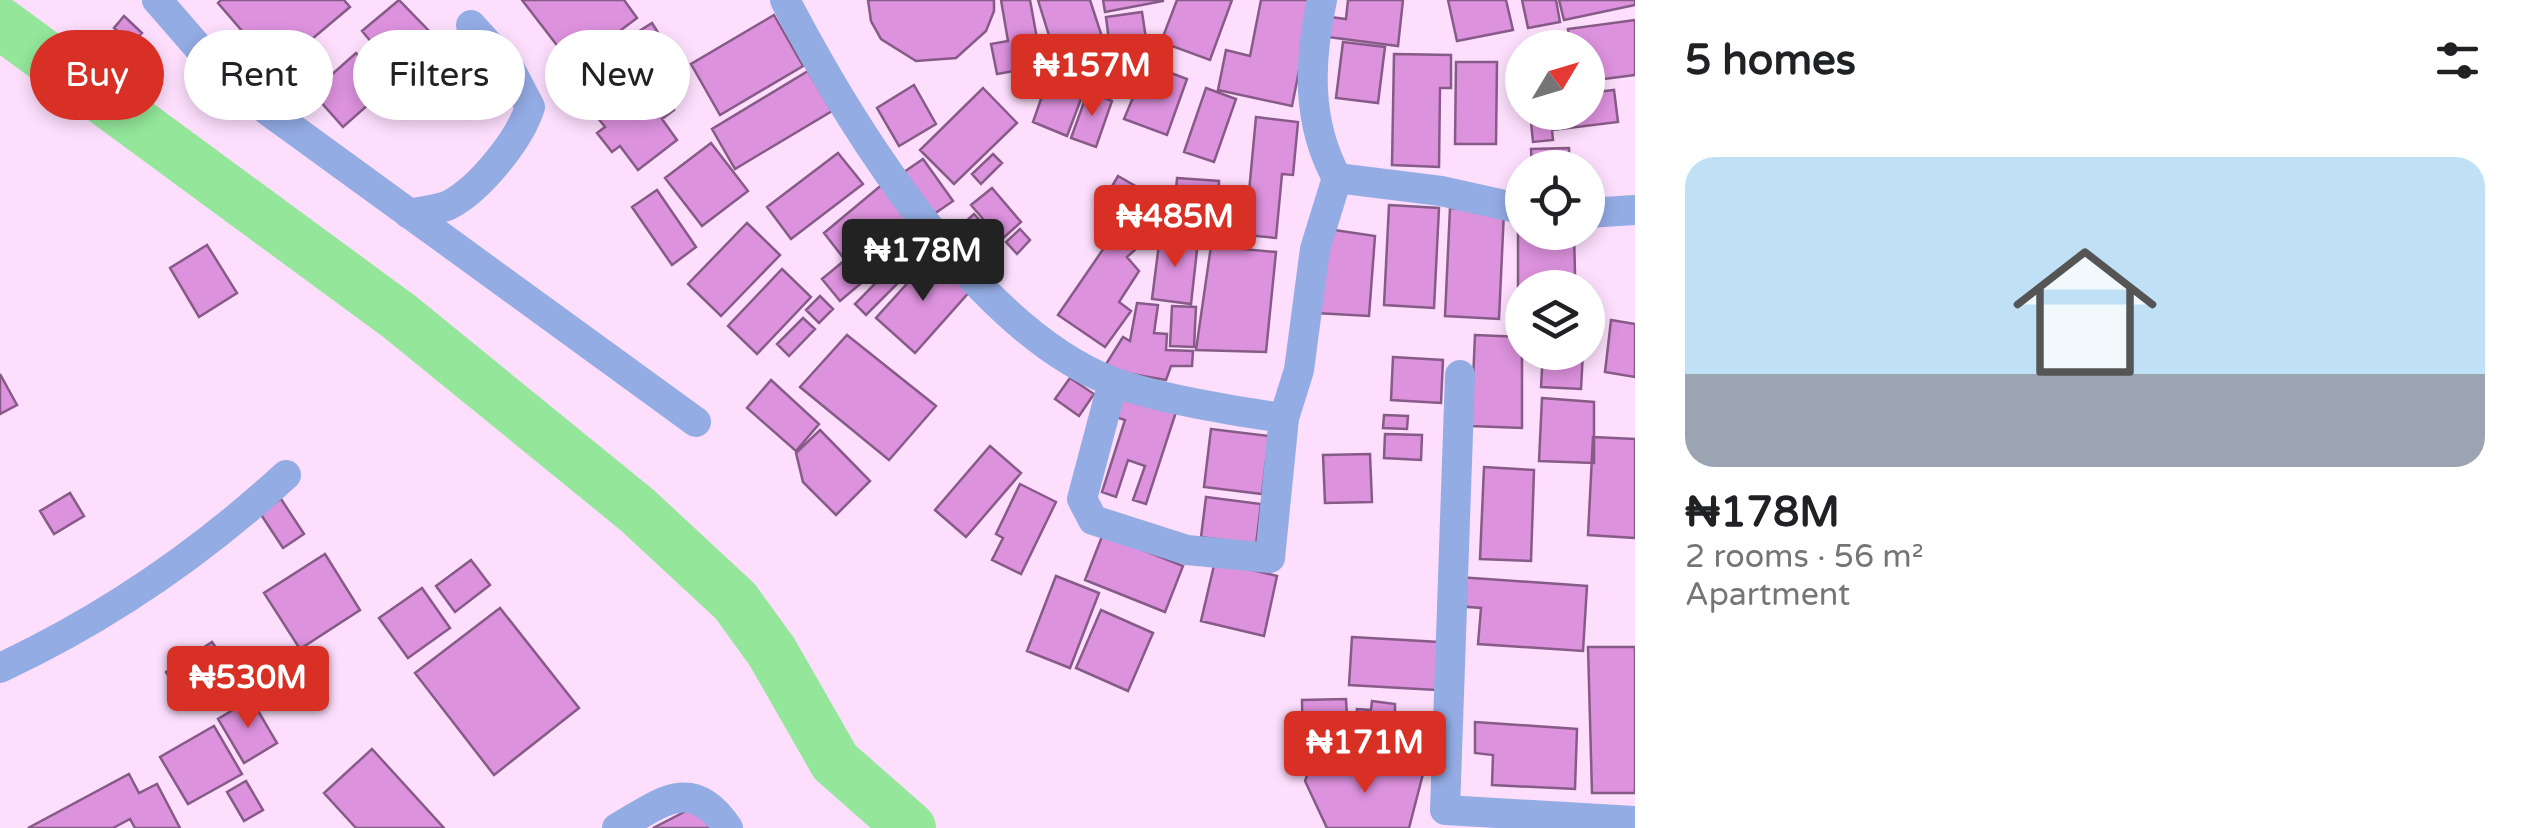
<!DOCTYPE html>
<meta charset="utf-8">
<style>
:root{--surface:#fff;--page:#f6f6f6;--text:#202124;--muted:#757577;--line:#e0e0e0;--accent:#d93025}
body{margin:0;font-family:"Varela Round",sans-serif;background:var(--page);color:var(--text);height:100vh;display:flex;flex-direction:column;font-size:38px;white-space:nowrap}
*{box-sizing:border-box;margin:0}
p{font-size:32px;color:var(--muted)}
.icon{flex:none;width:55px;height:55px;fill:none;stroke:currentColor;stroke-width:2;stroke-linecap:round;stroke-linejoin:round}
.map{position:relative;flex:1;overflow:hidden}
.side{display:flex;flex-direction:column;background:var(--surface);width:900px}
.side>*{flex:none}
.top-card{position:absolute;left:30px;top:30px;width:950px;height:90px;display:flex;gap:20px}
.needle{width:65px;rotate:52deg}
.buttons{position:absolute;left:1505px;top:30px;display:grid;gap:20px}
.buttons a{display:grid;place-items:center;width:100px;height:100px;border-radius:50%;background:var(--surface);box-shadow:0 5px 15px #0003;font-size:50px}
.price{position:absolute;translate:-50% -85px;padding:0 22px;border-radius:10px;background:var(--accent);color:#fff;font-size:32px;line-height:65px;filter:drop-shadow(0 2px 5px #0008)}
.price::after{content:'';position:absolute;left:50%;top:60px;width:30px;height:22px;margin-left:-15px;background:inherit;clip-path:polygon(0 0,100% 0,50% 100%)}
.price.selected{background:#222;color:#fff}
ul{padding:0;list-style:none}
li{display:grid;align-content:center;gap:20px;height:530px;padding:0 50px}
li+li{border-top:2px solid var(--line)}
li span{display:grid;place-items:center;height:310px;border-radius:30px;color:#555}
li>.icon{margin-inline-start:auto}
span .icon{width:180px;height:180px;fill:#fffc;stroke-width:1}
li b{font-size:42px}
h2{display:flex;justify-content:space-between;align-items:center;height:120px;padding:0 50px;font-size:42px}
.chip{padding:0 35px;border-radius:45px;background:var(--surface);box-shadow:0 5px 15px #0003;font-size:35px;line-height:90px}
.chip.selected{background:var(--accent);color:#fff}
main{display:flex;flex:1;min-height:0}
.map>svg:first-child{display:block}
</style>
<main>
<div class="map">
<svg width="1635" height="828" viewBox="0 0 1635 828">
<rect width="100%" height="100%" fill="#fddffd"/>
<g fill="none" stroke-linecap="round" stroke-linejoin="round">
<!-- river -->
<path stroke="#93e69a" stroke-width="52" d="M0,23L400,317L637,510L735,601L772,652L835,762L910,828"/>
</g>
<!-- building -->
<path fill="#dd92de" stroke="#875b88" stroke-width="2.5" d="M221,0H344L350,7L280,66L273,57L268,61L218,3Z
M399,0L428,30L389,63L362,31Z
M522,0H624L637,18L573,66Z
M868,0H994V11L986,31L956,58L916,61L881,39L871,21Z
M1001,0H1030L1042,66L997,74L991,44L1008,41Z
M1038,0H1090L1103,40L1055,55Z
M1103,0H1163V1L1105,12Z
M1177,0H1232L1210,60L1161,42Z
M1261,0H1313L1292,106L1218,90L1226,50L1250,56Z
M1348,0H1403L1398,46L1320,36L1322,16L1346,19Z
M1448,0H1506L1513,30L1457,41Z
M1522,0H1556L1560,22L1528,28Z
M1559,0H1635V5L1564,20Z
M1142,12L1148,52L1111,57L1106,17Z
M774,15L803,66L720,115L691,64Z
M124,16L142,33L131,44L114,28Z
M1635,20V75L1588,81V48H1570L1568,29Z
M652,23L677,63L656,77L630,37Z
M1343,42L1385,47L1378,103L1336,98Z
M356,53L387,88L343,127L312,92Z
M1394,54L1451,55V88H1440L1439,167L1392,165Z
M1456,62H1497L1496,144H1455Z
M1147,64L1187,79L1167,135L1124,119Z
M808,71L832,111L735,169L712,129Z
M626,73L642,94L655,85L674,110L662,119L677,140L638,170L620,146L612,152L597,133L605,127L587,104Z
M1049,76L1084,91L1067,136L1033,122Z
M914,85L936,124L899,146L877,108Z
M983,88L1017,123L954,184L920,150Z
M1206,88L1236,99L1214,162L1184,152Z
M1614,90L1618,122L1552,130L1553,140L1533,142L1530,112H1588V93Z
M1088,91L1112,101L1096,147L1071,138Z
M1256,117L1298,122L1293,175L1282,174L1276,238L1245,235Z
M711,143L748,191L702,226L665,178Z
M1569,148L1570,168H1532L1531,149Z
M838,153L863,184L791,239L767,207Z
M993,154L1002,163L981,184L972,174Z
M923,159L953,201L934,214L904,172Z
M1118,176L1160,200L1150,220L1107,195Z
M1177,178L1219,181L1217,220L1174,217Z
M884,183L924,230L840,301L822,279L845,260L824,233Z
M992,188L1021,222L1001,240L971,205Z
M657,190L696,247L672,265L632,207Z
M1389,205L1439,208L1434,308L1384,305Z
M1450,208L1504,211L1499,319L1445,316Z
M974,214L984,225L964,243L954,232Z
M747,223L780,255L721,316L688,284Z
M987,228L997,239L977,258L967,246Z
M1129,228L1147,239L1127,257L1139,271L1119,302L1131,311L1105,347L1058,315L1106,245Z
M1321,228L1375,236L1369,316L1316,313Z
M1020,229L1030,240L1017,254L1006,242Z
M1518,229L1574,232L1575,274L1546,275L1545,288H1522V318H1518Z
M1160,236L1198,241L1191,304L1152,299Z
M207,245L237,293L199,317L170,268Z
M1211,246L1276,252L1266,352L1196,350Z
M918,247L924,252L919,262L866,315L855,304L906,252L910,255Z
M932,256L971,290L915,353L876,318Z
M782,269L811,297L757,354L728,326Z
M820,296L833,309L819,323L806,310Z
M1137,303L1158,305L1154,333L1167,334L1166,350L1193,351L1192,366H1171L1166,380L1103,369L1123,337L1130,341Z
M1172,306L1196,307L1194,347L1170,346Z
M803,318L815,329L789,356L777,344Z
M1611,320L1635,324V377L1605,372Z
M847,335L936,406L889,460L800,387Z
M1475,335L1522,337V428L1471,426Z
M1543,352H1583L1581,389L1541,387Z
M1393,357L1443,360L1441,403L1391,400Z
M0,374L17,405L0,414Z
M1070,378L1094,394L1079,416L1055,399Z
M771,380L819,424L796,451L747,408Z
M1122,391L1177,409L1146,504L1133,500L1145,466L1128,460L1116,497L1102,492L1125,420L1113,416Z
M1542,398L1594,402V463L1539,461Z
M1384,415L1408,416L1407,429L1383,428Z
M1211,429L1269,436L1262,494L1204,487Z
M820,430L870,481L836,515L803,482L796,453Z
M1385,434L1422,435L1421,460L1384,458Z
M1593,437L1635,439V538L1588,535Z
M990,446L1021,473L966,537L935,510Z
M1370,454L1372,502L1325,503L1323,455Z
M1484,467L1534,470L1531,561L1480,559Z
M1020,484L1056,502L1021,574L992,560L1003,538L996,534Z
M70,493L84,516L54,534L40,511Z
M1206,497L1261,504L1256,545L1201,537Z
M281,499L304,534L283,548L260,513Z
M1103,534L1183,566L1165,612L1085,580Z
M325,554L360,610L300,649L264,593Z
M471,560L490,585L455,612L436,586Z
M1215,561L1277,576L1264,636L1201,621Z
M1056,576L1099,593L1070,668L1027,651Z
M1458,577L1587,586L1583,651L1478,644L1481,608L1456,606Z
M422,588L450,628L408,658L379,618Z
M500,608L579,708L494,775L415,673Z
M1101,610L1153,633L1128,691L1076,668Z
M1352,637L1439,642L1436,690L1349,685Z
M212,642L229,667L182,697L166,672Z
M1588,647H1635V793H1592Z
M251,699L277,743L244,763L218,719Z
M1346,699L1347,716L1326,717L1328,759H1303L1302,700Z
M1372,701L1395,704V713L1416,715L1411,767L1352,760L1357,709L1371,710Z
M1475,722L1577,729L1575,789L1492,785L1493,755L1475,753Z
M214,726L242,774L188,804L160,757Z
M372,749L444,828H356L324,793Z
M1310,767L1424,770L1409,828H1327L1305,781Z
M129,774L139,793L157,784L180,828H135L130,819L113,828H28Z
M246,781L263,810L244,821L227,792Z
M698,805L710,828H653Z"/>
<g fill="none" stroke-linecap="round" stroke-linejoin="round">
<!-- minor -->
<path stroke="#93ace4" stroke-width="30" d="M157,0L197,46L267,110L696,422
M785,0C850,125 976,330 1113,382C1156,398 1238,412 1284,418
M1337,178L1441,191L1522,209
M1588,213L1635,210
M409,214C421,211 438,210 449,205C480,189 520,139 530,107L509,67L471,25
M1460,375L1445,810L1635,821
M1113,382L1082,499L1093,520L1187,550L1270,558L1284,418L1299,370L1315,249L1337,178C1306,122 1309,60 1322,0
M0,668C105,619 200,554 286,475
M617,828C661,803 692,774 728,828"/>
</g>
</svg>
<div class="buttons">
<a><svg class="needle" viewBox="-14 -14 28 28"><path d="M0-13l5 13h-10z" fill="#e53935"/><path d="M0 13l5-13h-10z" fill="#757577"/></svg></a>
<a><svg class="icon" aria-label="locate" viewBox="0 0 24 24"><circle cx="12" cy="12" r="6"/><path d="M12 2v4M12 18v4M2 12h4M18 12h4"/></svg></a>
<a><svg class="icon" aria-label="layers" viewBox="0 0 24 24"><path d="M12 4l9 5-9 5-9-5zM3 14l9 5 9-5"/></svg></a>
</div>
<b class="price" style="left:1092px;top:119px">₦157M</b>
<b class="price" style="left:1175px;top:270px">₦485M</b>
<b class="price selected" style="left:923px;top:304px">₦178M</b>
<b class="price" style="left:248px;top:731px">₦530M</b>
<b class="price" style="left:1365px;top:796px">₦171M</b>
<div class="top-card">
<a class="chip selected">Buy</a>
<a class="chip">Rent</a>
<a class="chip">Filters</a>
<a class="chip">New</a>
</div>
</div>
<section class="side">
<h2>5 homes<svg class="icon" aria-label="filters" viewBox="0 0 24 24"><path d="M4 7h16M4 17h16"/><circle cx="9" cy="7" r="2"/><circle cx="15" cy="17" r="2"/></svg></h2>
<ul>
<li><span style="background:linear-gradient(#bfe0f5 70%,#9aa5b1 0)"><svg class="icon" aria-label="home" viewBox="0 0 24 24"><path d="M3 11l9-7 9 7M6 9v11h12V9"/></svg></span><div><b>₦178M</b><p>2 rooms · 56 m²</p><p>Apartment</p></div></li>
</ul>
</section>
</main>
